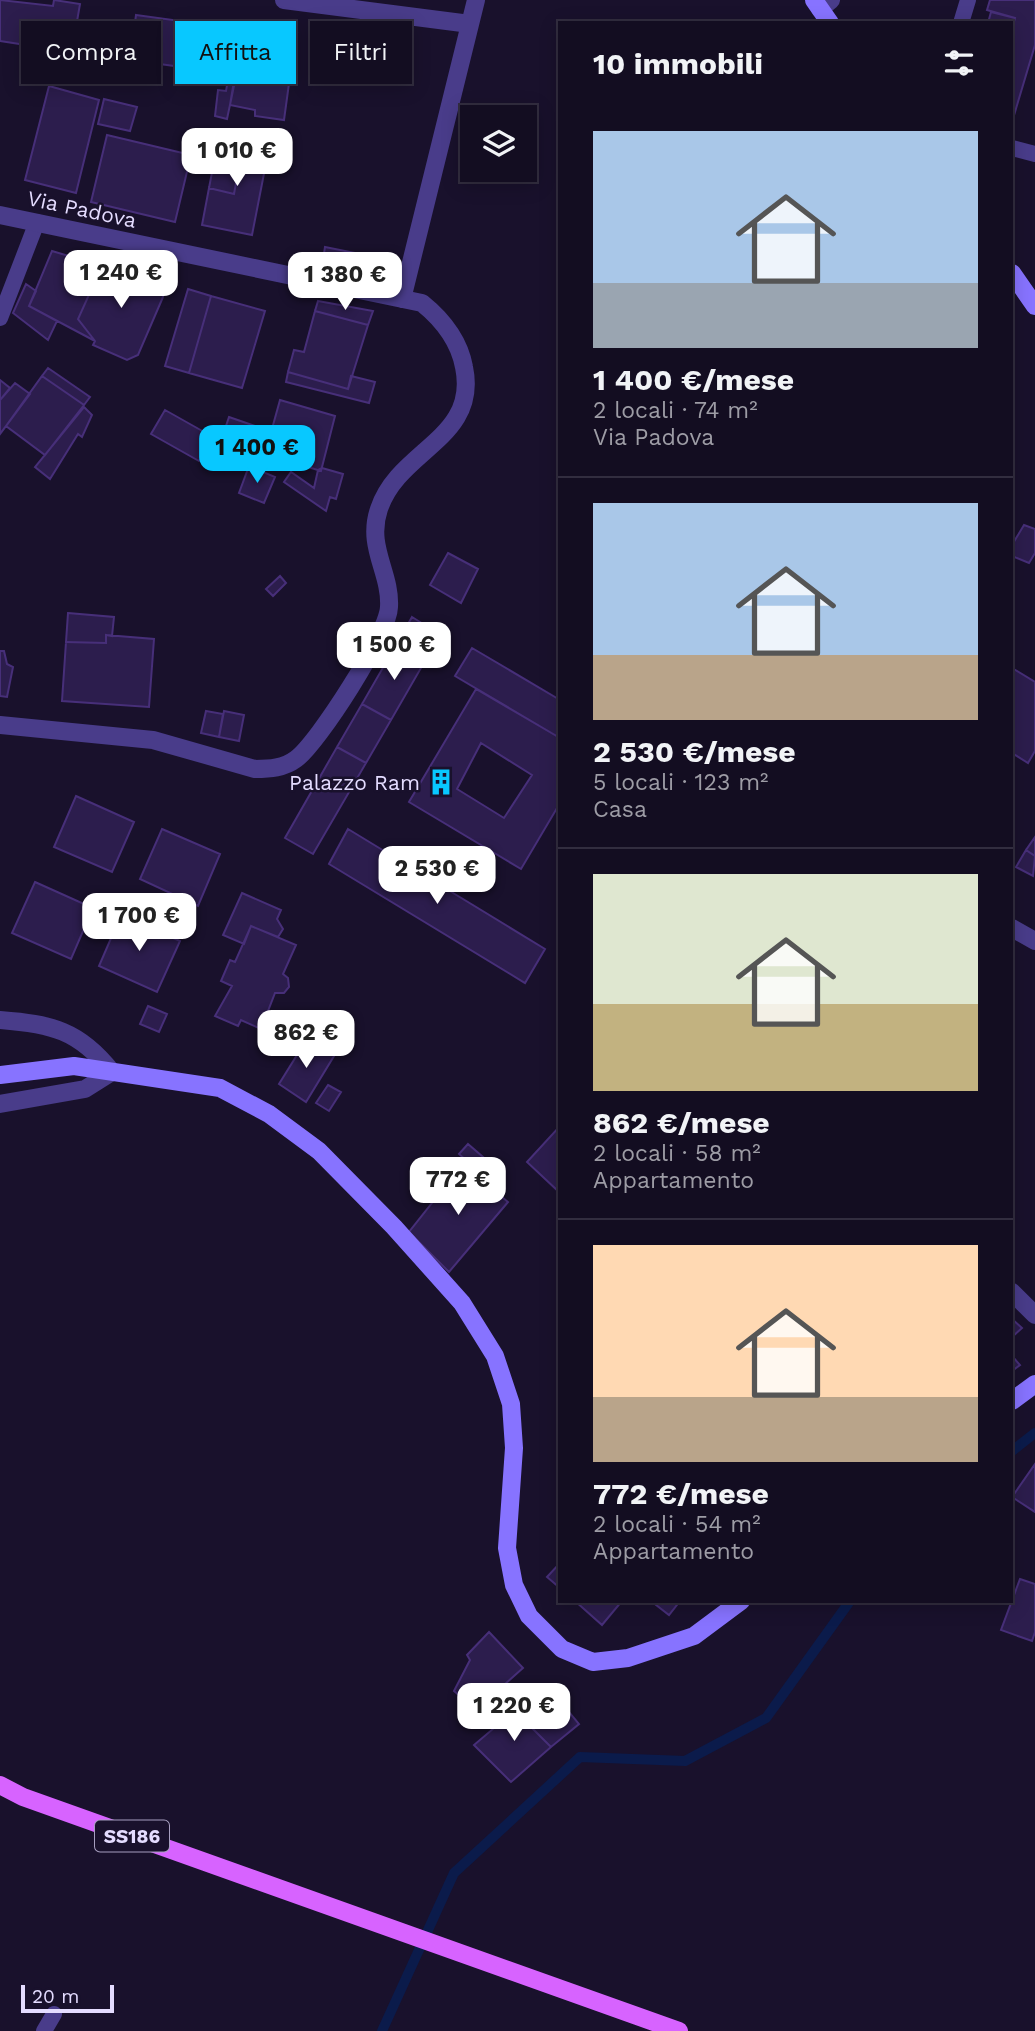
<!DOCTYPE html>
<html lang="it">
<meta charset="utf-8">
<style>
:root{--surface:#130d21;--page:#1c162a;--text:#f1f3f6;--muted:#9d9ca5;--line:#322d3f;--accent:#08c8ff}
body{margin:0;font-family:"Work Sans",sans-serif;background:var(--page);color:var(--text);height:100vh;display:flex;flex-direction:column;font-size:26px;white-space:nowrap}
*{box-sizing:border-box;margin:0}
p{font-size:23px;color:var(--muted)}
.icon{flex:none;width:38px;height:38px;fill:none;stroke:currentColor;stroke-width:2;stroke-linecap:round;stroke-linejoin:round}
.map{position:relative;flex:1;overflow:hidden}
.side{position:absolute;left:558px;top:21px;width:455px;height:1582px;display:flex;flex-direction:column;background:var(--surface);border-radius:0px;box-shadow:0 4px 18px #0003,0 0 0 2px var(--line)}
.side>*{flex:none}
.top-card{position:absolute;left:21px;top:21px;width:432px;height:63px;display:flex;gap:14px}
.controls{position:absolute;left:460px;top:105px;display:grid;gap:14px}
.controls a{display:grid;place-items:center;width:77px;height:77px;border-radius:0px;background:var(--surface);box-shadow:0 4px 18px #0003,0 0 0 2px var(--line);font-size:35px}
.scale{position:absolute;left:21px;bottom:18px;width:93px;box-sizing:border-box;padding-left:7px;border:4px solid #e4dcff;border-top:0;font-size:19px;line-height:24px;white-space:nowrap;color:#e4dcff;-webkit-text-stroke:5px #19112c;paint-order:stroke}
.price{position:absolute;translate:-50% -60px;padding:0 16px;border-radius:14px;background:#fff;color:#222;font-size:23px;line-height:46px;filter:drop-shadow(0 2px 4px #0008)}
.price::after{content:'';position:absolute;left:50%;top:42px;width:21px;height:16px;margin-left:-10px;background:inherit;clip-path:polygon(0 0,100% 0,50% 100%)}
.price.on{background:var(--accent);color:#111}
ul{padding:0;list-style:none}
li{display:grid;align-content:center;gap:14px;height:371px;padding:0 35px}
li+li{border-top:2px solid var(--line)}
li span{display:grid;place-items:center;height:217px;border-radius:0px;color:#555}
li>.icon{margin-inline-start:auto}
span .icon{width:126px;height:126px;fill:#fffc;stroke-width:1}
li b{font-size:30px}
h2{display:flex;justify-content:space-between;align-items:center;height:84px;padding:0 35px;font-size:30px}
.pill{padding:0 24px;border-radius:0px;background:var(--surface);box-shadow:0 4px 18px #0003,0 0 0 2px var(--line);font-size:24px;line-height:63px}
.pill.on{background:var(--accent);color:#111}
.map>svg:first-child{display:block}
</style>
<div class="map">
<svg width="1035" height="2031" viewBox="0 0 1035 2031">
<rect width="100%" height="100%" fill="#19112c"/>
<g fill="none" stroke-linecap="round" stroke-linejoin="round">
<!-- stream -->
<path stroke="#0b1b4b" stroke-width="10" d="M1012,1451L1035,1433
M382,2031L454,1873L580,1757L685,1761L766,1718L850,1601"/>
</g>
<!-- building -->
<path fill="#2c1d4d" stroke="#472f79" stroke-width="2" fill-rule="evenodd" d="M0,0L53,6L54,0L80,4L71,56L46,52L45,48L0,41Z
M990,0H1035V45L1012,122V29L1015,18L987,10Z
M991,12L1015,18L1012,29V23H988Z
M136,15L217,26L211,71L130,60Z
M243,26L277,30L275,44L294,47L284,120L255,116V110L230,105Z
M277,30L297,33L294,47L275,44Z
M86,45L113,48L110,74L84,71Z
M228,80L235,81L227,119L215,116L218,90L226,91Z
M49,86L99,100L76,193L25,180Z
M104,99L137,107L130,131L98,124Z
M107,135L191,155L175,222L91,202Z
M219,138L269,148L252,235L202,225L209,188L234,194L239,167L214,162Z
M214,162L239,167L234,194L209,188Z
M325,247L385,259L382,278L322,266Z
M52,251L102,266L78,319L95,341L29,306Z
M119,258L166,272L163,297L161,283L153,276L116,264Z
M116,264L153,276L161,283L163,297L138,355L127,360L93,345L95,341L78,319L102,266L114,269Z
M26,284L36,291L29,306L57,321L48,340L13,313Z
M188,289L211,296L189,373L165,366Z
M211,296L265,311L242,388L189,373Z
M318,301L373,311L368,325L315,311Z
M315,311L368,325L348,389L288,372L294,350L304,352Z
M48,368L90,397L84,405L42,376Z
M288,372L348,389L351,376L375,382L369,403L286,382Z
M42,376L84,405L45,455L6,426Z
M0,380L10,388L0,400Z
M15,383L30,394L0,434V400Z
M280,400L335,416L321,471L265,454Z
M84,407L92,415L82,437L78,434L50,479L35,467Z
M165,410L213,437L199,461L151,434Z
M229,417L255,426L249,454L221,441Z
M249,466L275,477L264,503L239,493Z
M322,468L343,474L336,499L330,497L326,511L284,482L291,472L314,488L318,470Z
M1024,525L1035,529V553L1029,563L1012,556V545Z
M448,553L478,569L461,603L430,585Z
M280,576L286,583L273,596L266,589Z
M68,613L114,617L112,636L106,635V643L66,642Z
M412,617L441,635L425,661L396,645Z
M106,635L154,639L149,707L62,701L66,642L106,643Z
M396,645L425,661L391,720L362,704Z
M472,648L560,700V738L455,676Z
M0,651H4L7,664L13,667L7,697L0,696Z
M1012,668L1035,682V751L1028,763L1012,753Z
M476,689L560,738V803L521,869L409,802ZM481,743L532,775L504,818L457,789Z
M362,704L391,720L366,763L337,747Z
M206,711L223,714L219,737L201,733Z
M224,711L244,715L239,741L219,737Z
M337,747L366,763L313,854L285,838Z
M76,796L134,822L112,872L54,847Z
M162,829L220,854L198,906L140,879Z
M348,829L545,949L525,983L329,864Z
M1035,837V856L1026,850Z
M1026,850L1035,856L1033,876L1016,867Z
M35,882L93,908L71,959L12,933Z
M242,893L281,910L277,919L283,929L278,937L251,926L244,944L223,935Z
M121,915L180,941L157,992L99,966Z
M251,926L296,945L283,974L288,978L289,987L284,993H275L261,1029L241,1020L238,1026L215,1016L232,986L221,981L230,960L235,962Z
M148,1006L167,1014L159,1032L140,1024Z
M307,1039L334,1056L306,1102L279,1084Z
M328,1085L341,1092L329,1111L316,1103Z
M560,1126V1189L558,1191L527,1162Z
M468,1144L483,1157L475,1168L459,1154Z
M463,1164L508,1202L449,1272L409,1232Z
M1012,1319L1022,1328L1012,1337Z
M1012,1356L1020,1365L1012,1371Z
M1035,1464V1512L1012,1497Z
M560,1563V1588L547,1577Z
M1020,1579L1035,1584V1632L1032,1641L1001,1630Z
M575,1601H622L602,1625Z
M651,1601H680L669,1615Z
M489,1632L523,1668L476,1710L454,1691L470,1660L467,1655Z
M542,1687L556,1704L560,1701L579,1724L551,1747L529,1725L540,1717L526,1701Z
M526,1701L540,1717L529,1725L551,1747L511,1782L474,1745Z"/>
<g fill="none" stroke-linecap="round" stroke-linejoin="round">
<!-- lane -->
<path stroke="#493c8a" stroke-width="16" d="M961,23L968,0
M1012,148L1035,154
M0,318L37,222
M44,2031L54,2014"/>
<!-- street -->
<path stroke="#493c8a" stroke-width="18" d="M284,0L470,24
M820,9L831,0
M0,215L422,303C443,320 459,340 464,367C479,439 399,449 379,509C366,547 391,572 389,607C388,634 318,743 296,759C284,768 270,769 255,769L153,740L0,725
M402,299L476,0
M1012,928L1035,941
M0,1020C51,1024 79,1030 112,1072L85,1089L0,1104
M1012,1292L1035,1315"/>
<!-- secondary -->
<path stroke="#8773ff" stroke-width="18" d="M814,0L830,23
M1012,273L1035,306
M0,1075L74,1066L220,1088L269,1114L319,1151L394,1227L462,1303L495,1356L511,1404L514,1448L507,1548L514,1585L529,1616L562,1649L593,1662L628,1658L694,1636L741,1601
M1012,1401L1035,1384"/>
<!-- primary -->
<path stroke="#d763ff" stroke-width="18" d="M0,1785L23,1797L679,2031"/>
</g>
<!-- icons -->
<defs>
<g id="building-bare" transform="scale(2.1)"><path d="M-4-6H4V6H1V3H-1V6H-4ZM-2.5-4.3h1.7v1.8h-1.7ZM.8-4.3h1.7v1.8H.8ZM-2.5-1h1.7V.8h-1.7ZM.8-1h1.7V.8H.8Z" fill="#08c8ff" stroke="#19112c" stroke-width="2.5" paint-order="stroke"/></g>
</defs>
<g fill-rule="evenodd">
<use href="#building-bare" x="441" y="782"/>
</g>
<g text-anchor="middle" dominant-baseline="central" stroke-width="5" stroke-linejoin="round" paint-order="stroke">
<!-- shield labels -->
<rect fill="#19112c" stroke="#a79fc0" stroke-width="2" x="95" y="1820.5" width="74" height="31" rx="5"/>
<g font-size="19" font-weight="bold" fill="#e4dcff">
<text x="132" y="1836">SS186</text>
</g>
<!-- street labels -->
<g font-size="21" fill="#e4dcff" stroke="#19112c">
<text transform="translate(82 209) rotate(12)">Via Padova</text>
</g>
<!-- poi labels -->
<g font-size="21" fill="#e4dcff" stroke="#19112c" text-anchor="end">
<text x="420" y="782">Palazzo Ram</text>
</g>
</g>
</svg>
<div class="controls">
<a><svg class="icon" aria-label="layers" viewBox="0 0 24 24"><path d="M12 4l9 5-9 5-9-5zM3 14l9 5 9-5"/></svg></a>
</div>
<div class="scale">20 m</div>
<b class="price" style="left:237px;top:188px">1 010 €</b>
<b class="price" style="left:121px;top:310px">1 240 €</b>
<b class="price" style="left:345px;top:312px">1 380 €</b>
<b class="price on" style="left:257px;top:485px">1 400 €</b>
<b class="price" style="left:394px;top:682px">1 500 €</b>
<b class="price" style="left:437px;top:906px">2 530 €</b>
<b class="price" style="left:139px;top:953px">1 700 €</b>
<b class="price" style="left:306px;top:1070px">862 €</b>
<b class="price" style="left:458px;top:1217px">772 €</b>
<b class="price" style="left:514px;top:1743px">1 220 €</b>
<div class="top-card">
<a class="pill">Compra</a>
<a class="pill on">Affitta</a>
<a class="pill">Filtri</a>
</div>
<section class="side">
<h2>10 immobili<svg class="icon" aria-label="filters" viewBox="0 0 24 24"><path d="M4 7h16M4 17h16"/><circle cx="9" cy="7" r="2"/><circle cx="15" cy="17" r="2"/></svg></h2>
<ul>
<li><span style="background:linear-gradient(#a9c7e8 70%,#9aa5b1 0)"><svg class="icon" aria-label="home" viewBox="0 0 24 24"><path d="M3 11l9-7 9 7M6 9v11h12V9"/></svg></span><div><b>1 400 €/mese</b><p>2 locali · 74 m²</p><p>Via Padova</p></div></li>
<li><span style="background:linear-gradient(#a9c7e8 70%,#b9a48a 0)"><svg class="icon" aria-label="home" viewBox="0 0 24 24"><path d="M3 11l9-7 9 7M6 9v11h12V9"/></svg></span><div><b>2 530 €/mese</b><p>5 locali · 123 m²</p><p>Casa</p></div></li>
<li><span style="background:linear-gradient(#dfe7d0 60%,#c2b280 0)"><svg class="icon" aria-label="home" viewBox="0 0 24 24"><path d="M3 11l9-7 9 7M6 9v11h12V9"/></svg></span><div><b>862 €/mese</b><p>2 locali · 58 m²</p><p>Appartamento</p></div></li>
<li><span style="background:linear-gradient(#ffd9b3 70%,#b9a48a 0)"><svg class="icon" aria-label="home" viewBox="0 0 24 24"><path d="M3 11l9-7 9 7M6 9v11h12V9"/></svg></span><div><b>772 €/mese</b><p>2 locali · 54 m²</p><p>Appartamento</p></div></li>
</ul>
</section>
</div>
